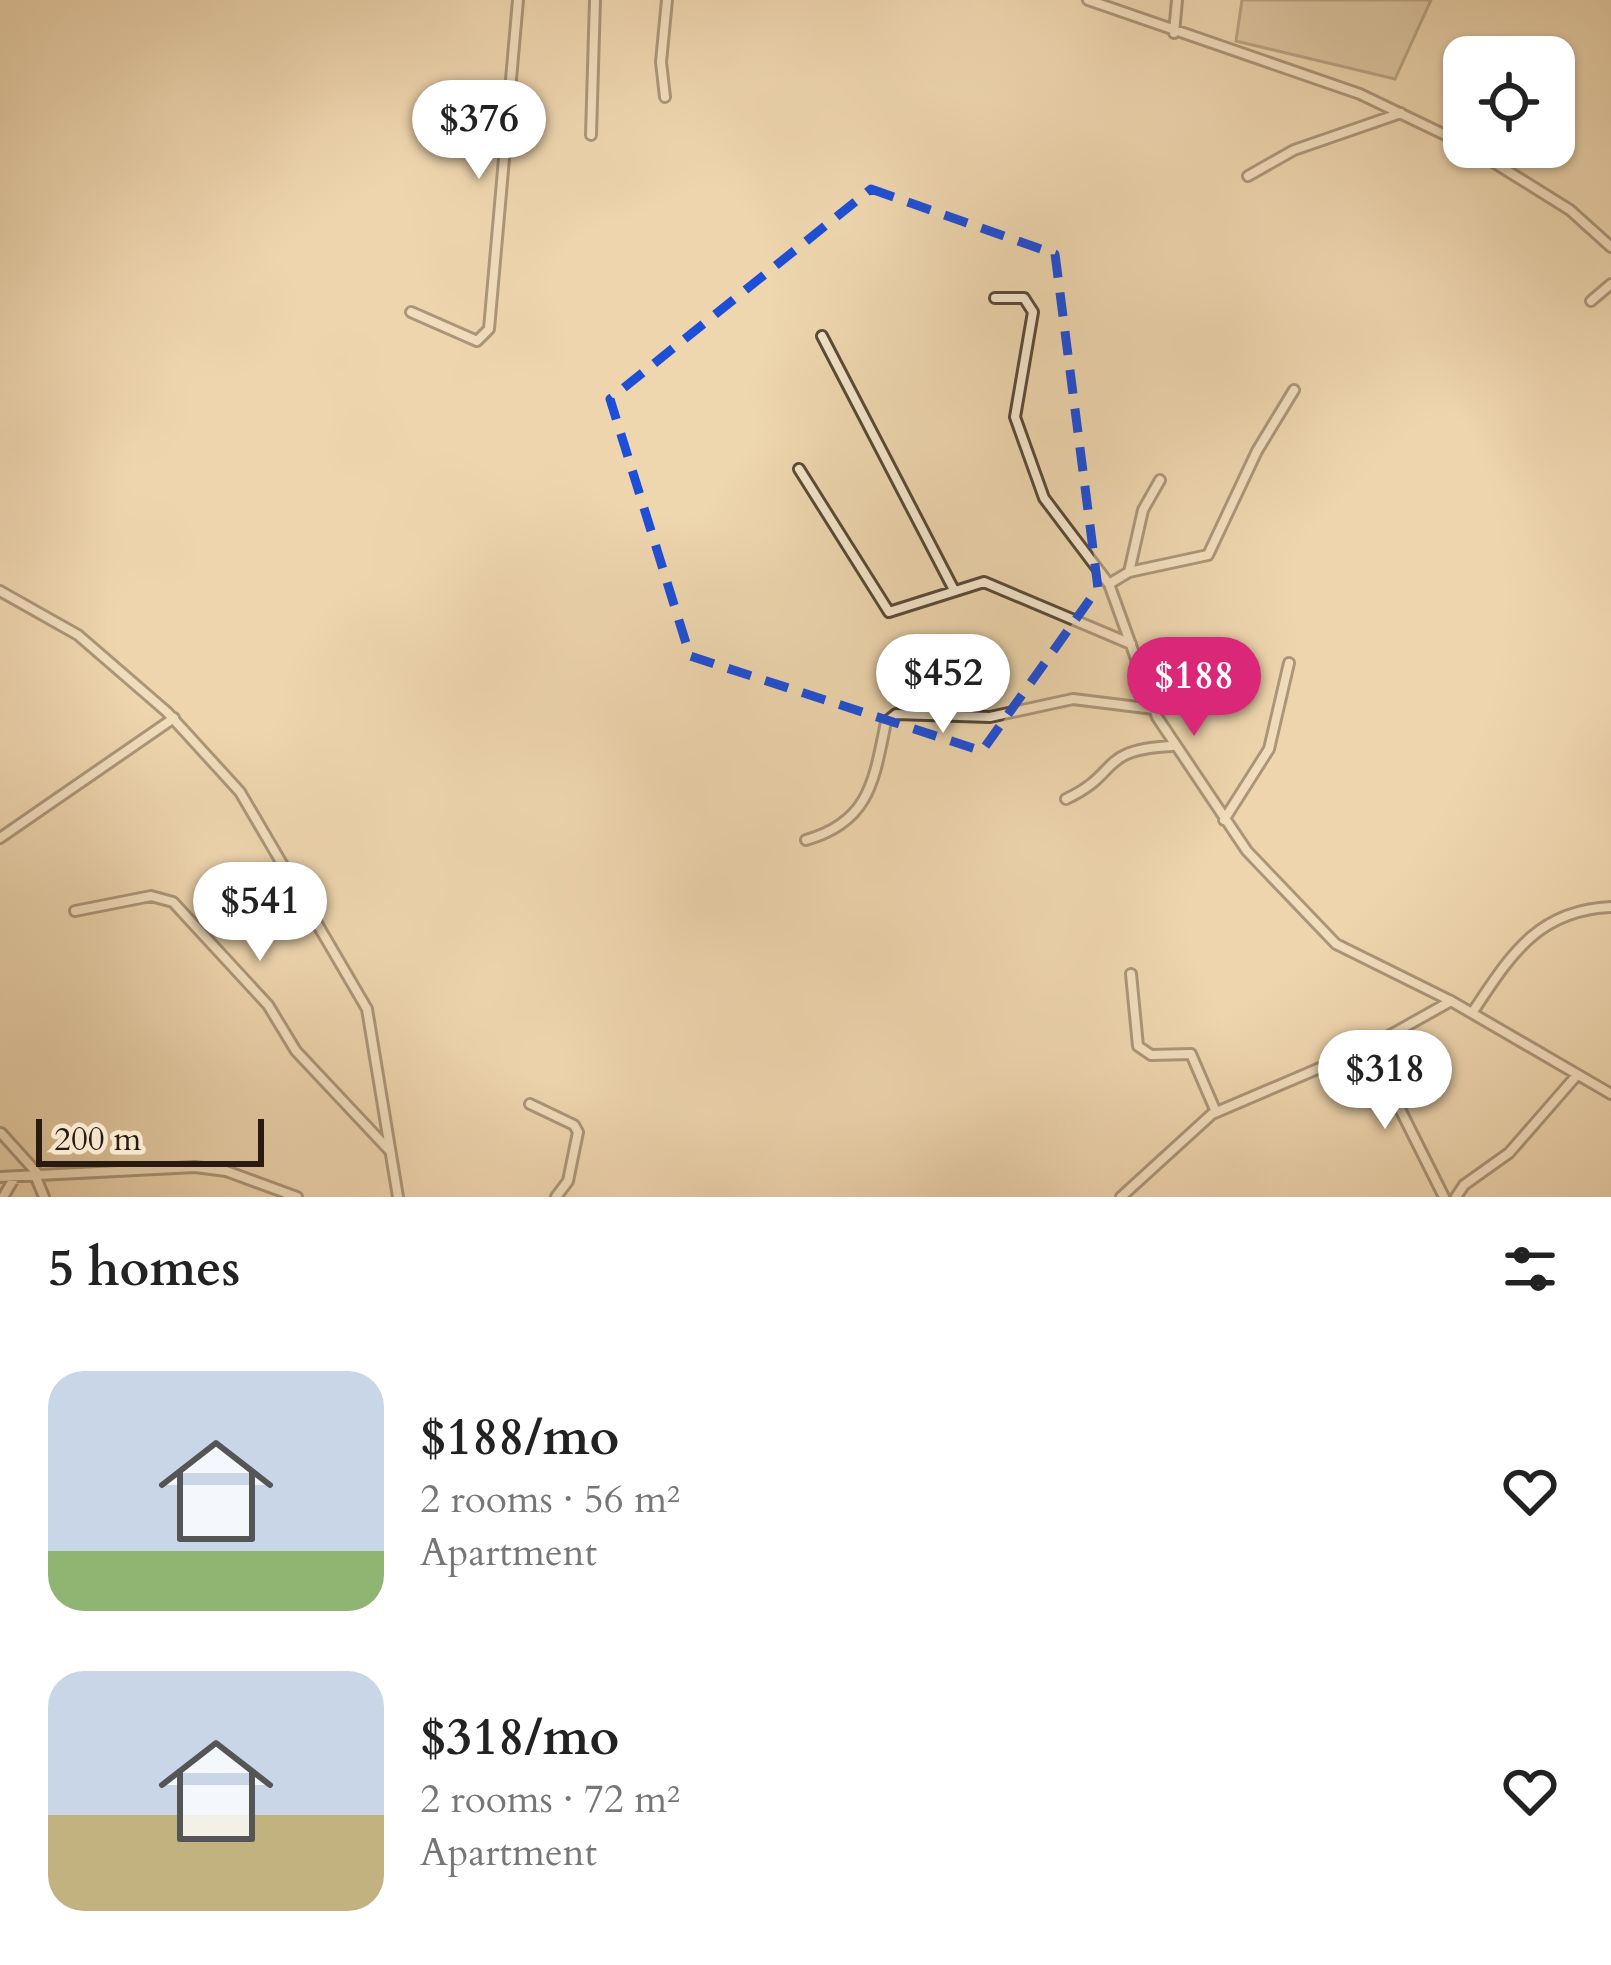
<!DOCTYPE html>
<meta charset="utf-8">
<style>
:root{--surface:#fff;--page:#f2f2f2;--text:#222;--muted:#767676;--accent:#db2777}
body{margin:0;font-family:Cardo,serif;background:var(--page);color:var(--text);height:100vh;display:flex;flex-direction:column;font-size:45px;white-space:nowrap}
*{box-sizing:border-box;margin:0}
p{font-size:39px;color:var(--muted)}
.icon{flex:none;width:66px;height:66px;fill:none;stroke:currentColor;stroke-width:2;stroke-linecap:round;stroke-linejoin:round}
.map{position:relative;height:1197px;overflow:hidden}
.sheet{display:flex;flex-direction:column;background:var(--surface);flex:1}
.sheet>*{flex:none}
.tools{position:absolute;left:1443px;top:36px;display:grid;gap:24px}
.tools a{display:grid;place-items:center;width:132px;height:132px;border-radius:24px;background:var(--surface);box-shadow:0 3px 9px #0004;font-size:60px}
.scale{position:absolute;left:36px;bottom:30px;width:228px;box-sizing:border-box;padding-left:12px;border:6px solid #291b11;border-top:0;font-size:33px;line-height:42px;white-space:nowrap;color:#291b11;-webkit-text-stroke:9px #f4e4ca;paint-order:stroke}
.price{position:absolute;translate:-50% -102px;padding:0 27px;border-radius:42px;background:#fff;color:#222;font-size:39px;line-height:78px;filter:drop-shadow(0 3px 6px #0008)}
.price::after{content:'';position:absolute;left:50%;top:72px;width:36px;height:27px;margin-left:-18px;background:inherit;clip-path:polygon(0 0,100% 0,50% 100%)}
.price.active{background:var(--accent);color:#fff}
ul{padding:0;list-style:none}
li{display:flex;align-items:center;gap:36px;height:300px;padding:0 48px}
li span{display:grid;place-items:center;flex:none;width:336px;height:240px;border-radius:36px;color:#555}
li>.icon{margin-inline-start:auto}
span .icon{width:144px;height:144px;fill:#fffc;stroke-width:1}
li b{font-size:51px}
h2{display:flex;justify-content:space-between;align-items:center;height:144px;padding:0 48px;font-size:51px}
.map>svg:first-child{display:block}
</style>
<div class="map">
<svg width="1611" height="1197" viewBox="0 0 1611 1197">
<rect width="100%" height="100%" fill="#eed6ae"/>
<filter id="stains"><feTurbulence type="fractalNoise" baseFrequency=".00167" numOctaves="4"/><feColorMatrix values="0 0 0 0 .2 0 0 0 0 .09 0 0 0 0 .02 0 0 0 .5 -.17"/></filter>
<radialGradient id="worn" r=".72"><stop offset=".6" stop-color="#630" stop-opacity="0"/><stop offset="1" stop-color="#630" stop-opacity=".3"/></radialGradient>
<!-- green -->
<path fill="#cdb693" stroke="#7b6852" stroke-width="3" d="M1242,0H1431L1395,79L1236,41Z"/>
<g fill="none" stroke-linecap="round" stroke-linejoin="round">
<!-- street casing -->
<g stroke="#5a4a38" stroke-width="14">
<path id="street" d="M1088,0L1360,94L1464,144
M1174,33L1177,0
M665,97L661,62L667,0
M591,135L595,0
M1469,147L1570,210L1611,247
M1248,176L1294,150L1401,113
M995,298H1024L1033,312L1015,417L1044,498L1109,584L1157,717L1247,851L1336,944L1451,1001L1611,1094
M1591,301L1611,284
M411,312L477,341L489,329L518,0
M822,336L954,590
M799,469L889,612L984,582L1131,644
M1129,572L1143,510L1160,480
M1109,584L1129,572L1208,555L1257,451L1294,390
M0,591L78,635L167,712L240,792L367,1009L398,1197
M1066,799C1122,773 1096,750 1172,746
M1224,820L1269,749L1289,663
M0,838L174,718
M806,840C870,822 874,780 886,722L896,714L990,717L1073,699L1154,709
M75,911L151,896L173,902L268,1005L296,1051L390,1151
M1131,974L1138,1046L1151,1055L1191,1054L1216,1112
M1472,1013C1509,958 1536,910 1611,907
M1369,1047L1444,1197
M530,1104L574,1125L578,1132L568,1181L556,1197
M1,1133L38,1174
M35,1175L44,1197
M0,1177L195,1167L226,1171L297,1197
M3,1197L15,1177
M1121,1197L1212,1114L1369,1047L1451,1001
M1456,1197L1464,1185L1509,1153L1577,1075"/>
</g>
<!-- street -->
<use href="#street" stroke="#f4e4ca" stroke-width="8"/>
</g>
<!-- marked area -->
<path d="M0 0H1611V1197H0ZM871,189L1055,254L1098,588L982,751L690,656L610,399Z" fill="#eed6ae" fill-opacity=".55" fill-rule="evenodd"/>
<path fill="none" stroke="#1d4ed8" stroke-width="9" stroke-dasharray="24 15" stroke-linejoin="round" d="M871,189L1055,254L1098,588L982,751L690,656L610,399Z"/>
<rect width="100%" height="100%" filter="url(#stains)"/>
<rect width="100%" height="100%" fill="url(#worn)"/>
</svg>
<div class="tools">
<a><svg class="icon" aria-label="locate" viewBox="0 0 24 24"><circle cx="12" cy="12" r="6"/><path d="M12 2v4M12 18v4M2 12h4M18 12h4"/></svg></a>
</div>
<div class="scale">200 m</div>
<b class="price" style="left:479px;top:182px">$376</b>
<b class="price" style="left:943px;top:736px">$452</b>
<b class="price active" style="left:1194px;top:739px">$188</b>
<b class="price" style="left:260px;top:964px">$541</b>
<b class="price" style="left:1385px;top:1132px">$318</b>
</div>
<section class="sheet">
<h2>5 homes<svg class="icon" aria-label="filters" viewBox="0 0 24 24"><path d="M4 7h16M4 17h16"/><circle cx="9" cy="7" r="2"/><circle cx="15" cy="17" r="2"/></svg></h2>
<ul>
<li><span style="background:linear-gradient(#c9d6e8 75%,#8fb573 0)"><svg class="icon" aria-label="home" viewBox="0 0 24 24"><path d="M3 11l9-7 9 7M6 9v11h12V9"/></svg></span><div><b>$188/mo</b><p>2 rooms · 56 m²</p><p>Apartment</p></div><svg class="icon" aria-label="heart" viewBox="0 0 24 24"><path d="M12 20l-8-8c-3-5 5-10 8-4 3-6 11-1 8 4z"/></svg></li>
<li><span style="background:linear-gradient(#c9d6e8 60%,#c2b280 0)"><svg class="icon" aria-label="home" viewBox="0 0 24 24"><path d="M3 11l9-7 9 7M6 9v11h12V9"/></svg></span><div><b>$318/mo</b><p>2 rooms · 72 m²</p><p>Apartment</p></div><svg class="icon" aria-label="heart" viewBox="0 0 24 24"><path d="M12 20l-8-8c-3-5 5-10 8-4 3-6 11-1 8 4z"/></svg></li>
</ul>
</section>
